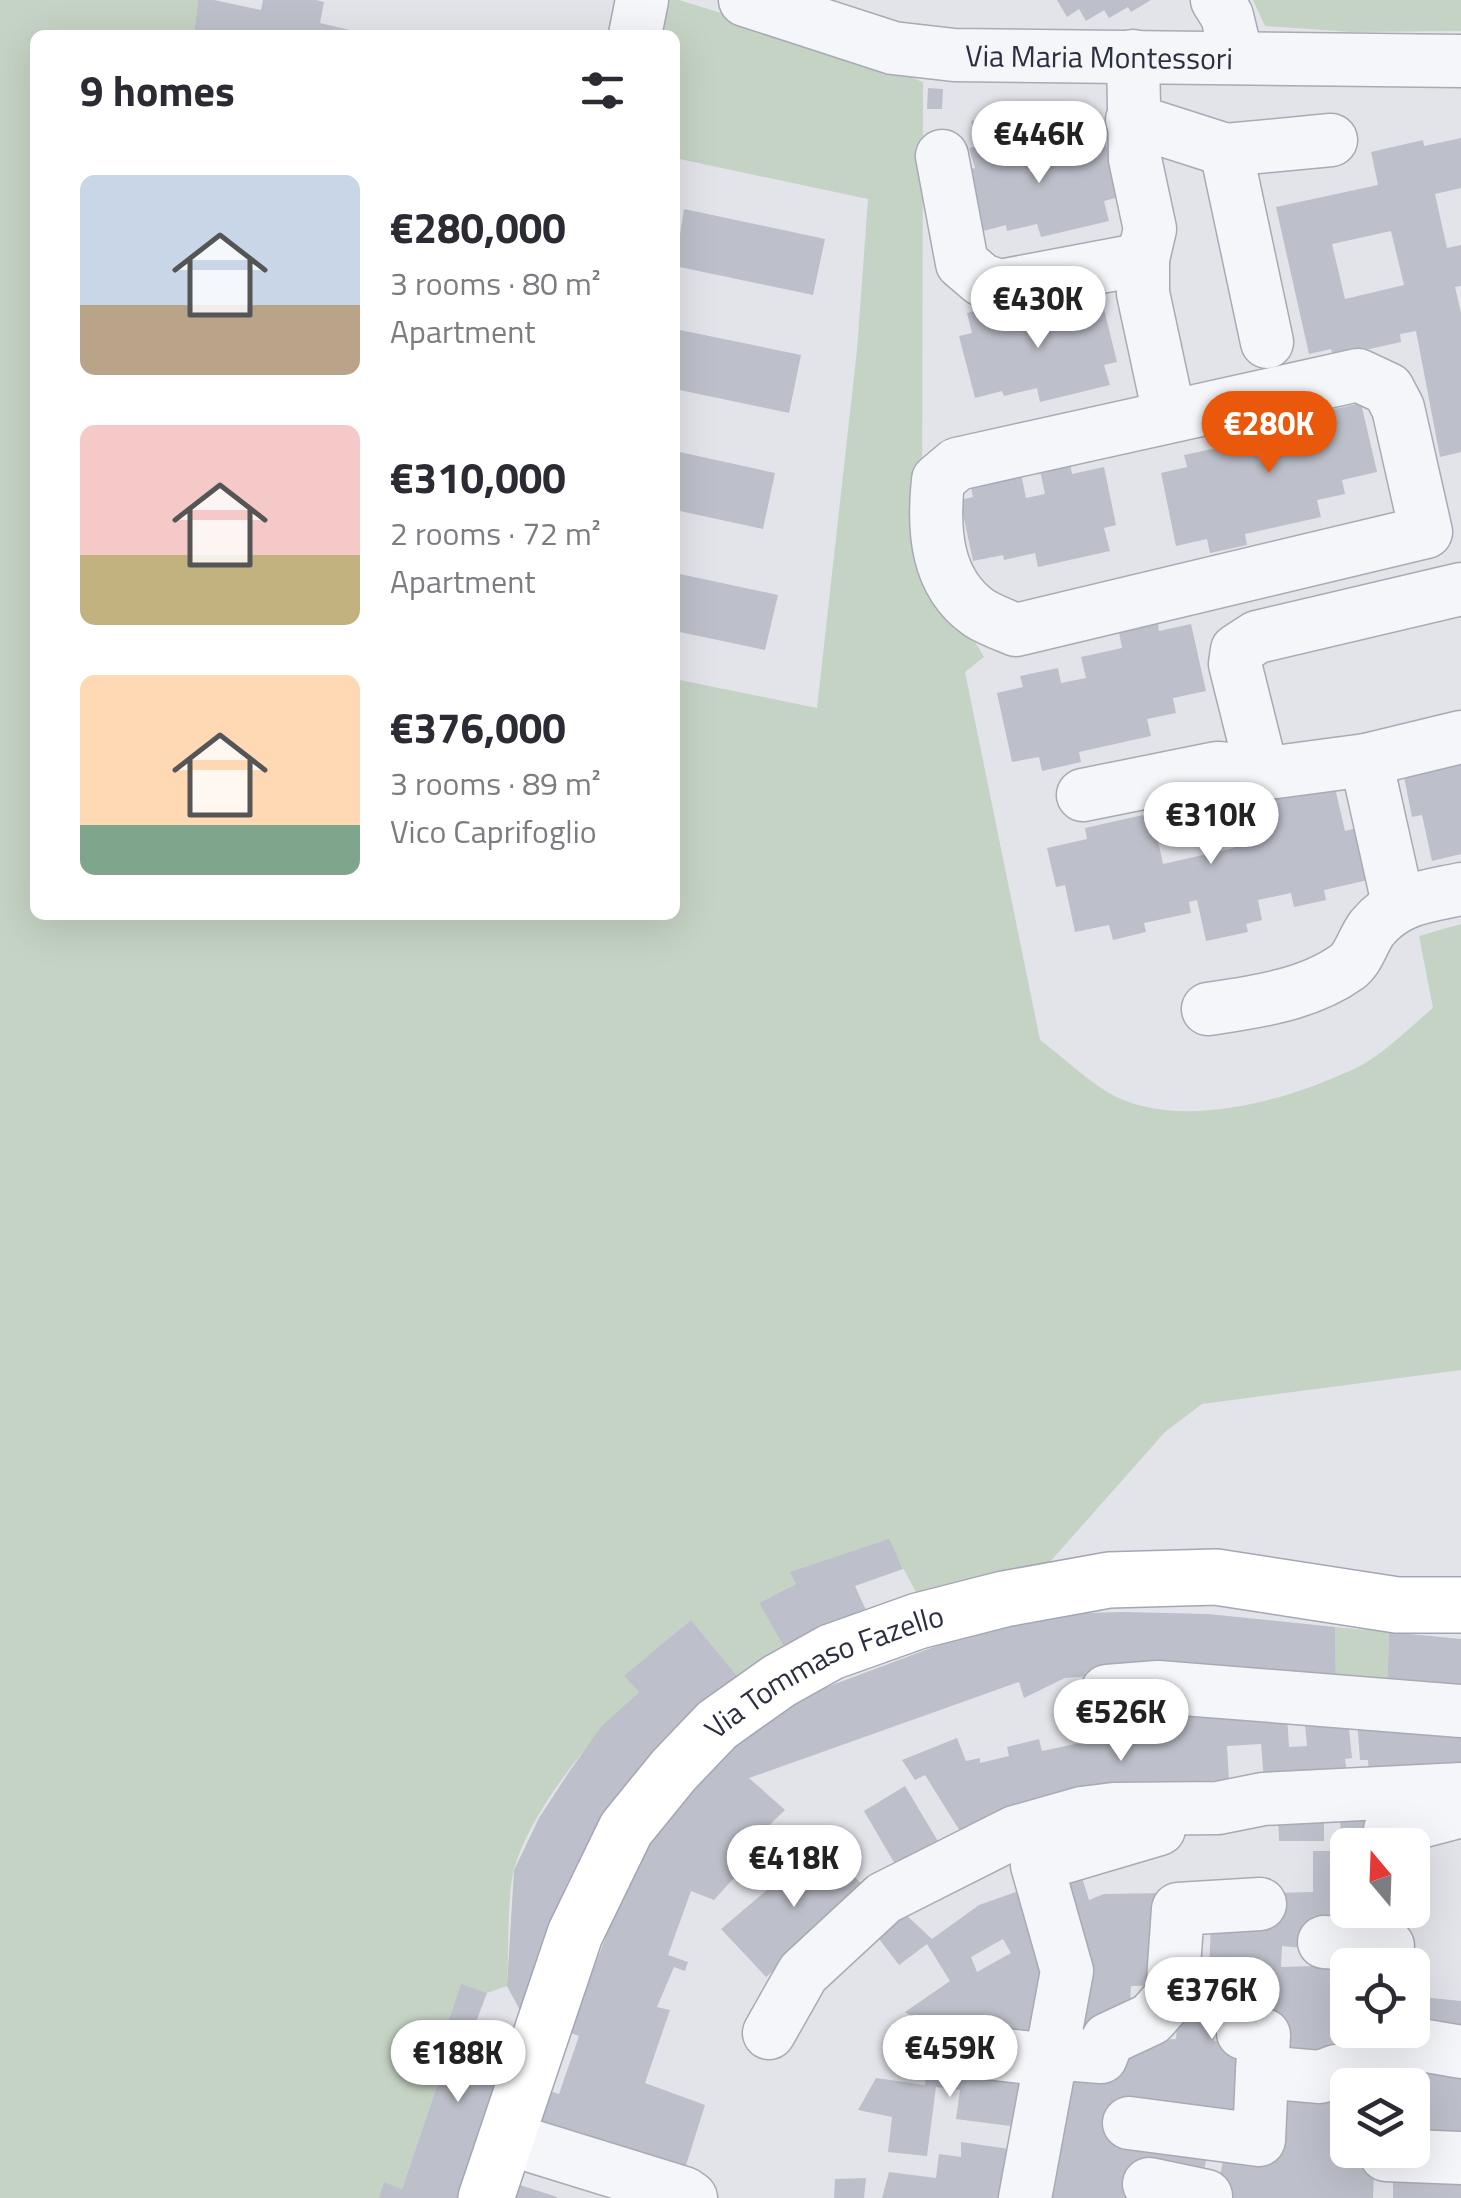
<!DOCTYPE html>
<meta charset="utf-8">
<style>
:root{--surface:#fff;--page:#f2f2f3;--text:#2b2b33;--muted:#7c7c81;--accent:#ea580c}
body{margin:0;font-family:"Titillium Web",sans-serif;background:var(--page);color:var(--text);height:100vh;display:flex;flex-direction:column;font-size:38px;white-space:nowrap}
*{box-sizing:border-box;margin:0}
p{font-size:32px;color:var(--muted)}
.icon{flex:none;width:55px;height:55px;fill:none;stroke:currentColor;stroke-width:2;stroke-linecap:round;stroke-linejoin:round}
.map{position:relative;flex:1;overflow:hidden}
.details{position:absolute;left:30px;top:30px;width:650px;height:890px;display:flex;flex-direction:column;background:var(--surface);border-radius:15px;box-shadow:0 10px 40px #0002}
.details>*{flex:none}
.needle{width:65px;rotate:341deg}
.tools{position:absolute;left:1330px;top:1828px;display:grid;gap:20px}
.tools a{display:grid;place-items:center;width:100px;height:100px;border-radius:15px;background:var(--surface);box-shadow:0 10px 40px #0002;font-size:50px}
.price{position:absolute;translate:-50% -85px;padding:0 22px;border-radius:35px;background:#fff;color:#222;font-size:32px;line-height:65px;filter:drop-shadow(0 2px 5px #0008)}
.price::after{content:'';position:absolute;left:50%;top:60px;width:30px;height:22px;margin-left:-15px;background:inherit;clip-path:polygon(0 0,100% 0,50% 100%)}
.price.on{background:var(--accent);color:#fff}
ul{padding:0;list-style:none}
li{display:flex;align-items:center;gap:30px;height:250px;padding:0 50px}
li span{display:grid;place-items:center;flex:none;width:280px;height:200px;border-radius:15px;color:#555}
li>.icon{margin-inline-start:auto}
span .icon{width:120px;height:120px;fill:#fffc;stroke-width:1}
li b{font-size:42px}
h2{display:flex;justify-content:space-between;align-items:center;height:120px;padding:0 50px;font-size:42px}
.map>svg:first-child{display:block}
</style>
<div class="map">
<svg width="1461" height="2198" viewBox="0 0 1461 2198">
<rect width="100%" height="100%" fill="#e3e4ea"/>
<!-- green -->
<path fill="#c5d3c4" d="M0,0H198L194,35H35V915H675V679L817,708L857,350L868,199L675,158V35H660L668,0H679L848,52L923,82L922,554L984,657L965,672L1040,1040C1063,1057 1095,1088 1121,1099C1191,1129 1295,1098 1360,1066C1386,1052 1410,1027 1433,1008L1419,936L1461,924V1370L1202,1404L1165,1432L1041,1572L917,1594L888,1540L791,1572L796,1584L759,1603L785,1649L738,1677L691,1620L625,1677L639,1692C593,1735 532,1808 514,1869C507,1896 509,1956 507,1986L487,1993L461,1985L446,2027L456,2030L402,2189L385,2183L379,2198H0Z
M1253,0H1461V31L1351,32L1265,26Z
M1335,1627L1389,1632L1387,1695L1336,1687Z"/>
<!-- building -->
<path fill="#bdbfca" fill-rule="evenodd" d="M198,0H214L261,10L263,0H316L324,2L320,23L371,35H194Z
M1057,0H1151L1131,12L1128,7L1109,18L1104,10L1086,21L1079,9L1067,17Z
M928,88L943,89L942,109H927Z
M1021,135L1030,172L1046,168L1040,143L1072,135L1075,147L1105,140L1119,197L1104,201L1109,221L1041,237L1037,224L1007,231L1006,225L976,233L960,172L975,168L969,148Z
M1461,138V188L1435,194L1447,248L1461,245V286L1455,287L1461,313V452L1440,457L1416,331L1400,334L1401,342L1333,357L1331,349L1309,354L1276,207L1378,185L1371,152L1423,140L1424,146ZM1391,231L1404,285L1345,299L1332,244Z
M684,209L825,239L813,295L675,266Z
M1022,299L1030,334L1047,330L1041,307L1073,299L1076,312L1103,305L1117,362L1104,365L1110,385L1040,402L1037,388L1004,396L1002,391L975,398L959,336L972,333L967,313Z
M675,329L801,355L789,413L675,389Z
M1327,397L1330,410L1361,403L1377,472L1342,480L1345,494L1317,500L1321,517L1245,534L1247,545L1210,553L1207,539L1176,546L1161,473L1187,467L1184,455L1226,446L1227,450L1249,446L1247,436L1288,427L1283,406Z
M675,451L775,473L763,529L675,510Z
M1019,463L1026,498L1045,494L1040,470L1070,464L1072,474L1104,467L1116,525L1104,528L1110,551L1038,567L1035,553L1004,560L1003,555L973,561L960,500L973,497L968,474Z
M675,573L778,595L765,650L675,631Z
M1157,618L1159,631L1191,624L1206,691L1173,698L1176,713L1147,719L1151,736L1079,752L1081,762L1042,771L1039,757L1012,762L997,693L1023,687L1020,676L1058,668L1061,683L1086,678L1081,657L1122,648L1118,627Z
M1461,751V854L1432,861L1422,815L1412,817L1404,777L1445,768L1442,755Z
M1333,779L1345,831L1356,828L1368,880L1324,890L1326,900L1294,907L1291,893L1258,900L1262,920L1246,924L1248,932L1206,941L1197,900L1189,902L1191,913L1144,923L1146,932L1113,940L1109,925L1075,932L1065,885L1056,887L1047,848L1087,839L1085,828L1152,813L1163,864L1234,848L1227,815L1265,806L1263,794Z
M889,1539L903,1569L855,1586L866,1610L785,1649L759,1603L796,1584L790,1572Z
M1124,1612L1208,1614L1335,1627L1336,1687L1141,1672L1065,1678L1024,1698L1019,1682L749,1778L785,1810L761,1833L768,1840L714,1900L691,1891L668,1955L688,1962L685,1971L674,1967L657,2007L670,2010L645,2083L705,2105L682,2178L535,2130L550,2091L559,2094L579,2036L571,2033L581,2001L633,1867L666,1817L735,1740L816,1691L955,1639L1044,1614Z
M691,1620L738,1677L613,1804L590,1838L565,1888L522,2014L507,1986L514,1870L539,1818L569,1772L601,1727L639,1692L624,1676Z
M1389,1632L1461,1639V1700L1387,1695Z
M1156,1702L1225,1707L1226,1719L1287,1715L1289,1747L1307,1746L1305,1724L1348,1719L1352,1758L1345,1759L1347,1773L1264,1781L1261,1744L1227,1746L1229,1780L1161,1783L963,1836L925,1775L915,1780L902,1760L957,1738L966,1761L980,1758V1763L1009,1756L1007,1747L1039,1739L1042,1751L1080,1743L1077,1731L1157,1726Z
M1357,1720L1461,1725V1770L1369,1774L1368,1760H1360Z
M905,1786L942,1848L899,1871L864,1811Z
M1340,1803L1373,1804L1374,1845H1348V1910H1375L1376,1938L1341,1917L1313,1916V1949L1282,1946L1281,1967L1348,1965V2030H1378L1379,2066L1311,2068L1252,2018L1217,2017L1214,2041L1255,2044L1254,2128L1106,2110L1105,2130L1210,2143L1202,2179L1133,2198H1033L1060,2066L1111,2043L1176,2039L1181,1974L1209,1976L1211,1919L1276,1893L1313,1892V1851H1341Z
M1278,1809H1324V1841H1279Z
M821,1844L868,1890L766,1977L721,1929Z
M1080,1871L1089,1900L1104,1894L1167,1893L1165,1985L1131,1986L1129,2021L1064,2043L1054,1880Z
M1033,1886L1061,1970L1043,2050L941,2037L905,2012L950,1981L927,1944L899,1965L873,1931L905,1914L932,1939L979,1905ZM1003,1939L1011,1953L977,1972L971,1957Z
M461,1984L487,1993L476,2022L518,2035L461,2198H379L384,2182L402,2189L456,2030L446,2028Z
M1412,1996L1461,2001V2044L1412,2030Z
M1397,2047L1461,2059V2150L1412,2147V2085H1397Z
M929,2056L1030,2068L1025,2128L956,2119L960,2090L936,2087L927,2156L888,2152L892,2117L858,2110L876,2078L925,2085Z
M1268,2080L1348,2085V2150H1375L1373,2198H1215L1226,2147Z
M961,2142L1023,2151L1015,2198H882L889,2172L936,2178L939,2154L961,2157Z
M1393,2163L1461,2167V2198H1393Z
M866,2178L864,2198H834L835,2179Z
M520,2185L557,2197V2198H516Z"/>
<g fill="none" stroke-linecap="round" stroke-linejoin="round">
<!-- minor casing -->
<g stroke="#a8aab4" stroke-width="55">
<g id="minor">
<path id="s1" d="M745,0L893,48L954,55L1461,61"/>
<path d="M1217,0L1227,16L1237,58"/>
<path d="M635,35L642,0"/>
<path d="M1133,56L1135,159L1150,229L1143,259V293L1169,414"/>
<path d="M1132,120L1226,150L1331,140"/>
<path d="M1226,150L1267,342"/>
<path d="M942,156L962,263L982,280L1000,286L1143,259"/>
<path d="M1358,375L1388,389L1398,408L1426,532L1016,630C1004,625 990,620 979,613C935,582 933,528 938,480L957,464Z"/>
<path d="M1366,760L1398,903"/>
<path d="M1262,772L1235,664L1237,650L1257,637L1461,589"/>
<path d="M1083,795L1217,768L1276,772L1366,760L1461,737"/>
<path d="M1208,1009C1255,1002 1308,995 1347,967C1359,958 1363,940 1372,928C1397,898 1425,897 1461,889"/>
<path d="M1107,1691L1158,1687L1461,1711"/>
<path d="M1390,1845V1830L1461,1811"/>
<path d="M1324,1942L1388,1946"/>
<path d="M769,2033L803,1973L884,1898L1015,1832L1082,1813L1114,1809L1218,1808L1263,1799L1461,1789"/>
<path d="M1243,2033L1264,2035L1262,2072"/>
<path d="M1386,2039L1461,2052"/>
<path d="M944,2048L1049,2060"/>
<path d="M1050,2053L1101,2057L1108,2039L1151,2019L1172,1995L1178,1909L1260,1904"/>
<path d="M1129,2123L1259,2140L1262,2072L1320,2077L1336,2071L1387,2070"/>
<path d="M506,2138L684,2193L691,2198"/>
<path d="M1386,2150V2155L1461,2158"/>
<path d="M1149,2184L1206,2196"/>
<path d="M1025,2198L1067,1971L1037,1865L1159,1829"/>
</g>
</g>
<!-- major casing -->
<g stroke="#a3a6b5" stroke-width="58">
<g id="major">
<path id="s2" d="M486,2198L575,1934L626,1829L674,1770L717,1725L779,1681L831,1652L918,1621L1004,1599L1109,1580L1216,1577L1397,1605H1461"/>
</g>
</g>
<!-- path -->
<path stroke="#c1c2c9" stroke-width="6" stroke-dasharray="8 8" stroke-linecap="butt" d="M972,124L992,117L1088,115"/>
<!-- minor -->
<use href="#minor" stroke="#f5f6f9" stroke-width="52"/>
<!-- major -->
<use href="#major" stroke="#fff" stroke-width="55"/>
</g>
<g text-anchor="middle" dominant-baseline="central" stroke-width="10" stroke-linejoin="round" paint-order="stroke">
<!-- street labels -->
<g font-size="30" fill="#2c2f41" stroke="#f2f3f7">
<text stroke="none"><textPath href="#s1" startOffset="362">Via Maria Montessori</textPath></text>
<text stroke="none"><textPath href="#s2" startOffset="655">Via Tommaso Fazello</textPath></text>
</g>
</g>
</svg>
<div class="tools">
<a><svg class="needle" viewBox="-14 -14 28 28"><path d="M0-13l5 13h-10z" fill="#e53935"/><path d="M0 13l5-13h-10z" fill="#7c7c81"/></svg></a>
<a><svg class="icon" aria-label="locate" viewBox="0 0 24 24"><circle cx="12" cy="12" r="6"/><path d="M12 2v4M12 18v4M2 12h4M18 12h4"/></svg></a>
<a><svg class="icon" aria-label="layers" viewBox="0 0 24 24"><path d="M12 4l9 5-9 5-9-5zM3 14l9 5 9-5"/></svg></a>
</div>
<b class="price" style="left:1039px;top:186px">€446K</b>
<b class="price" style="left:1038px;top:351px">€430K</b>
<b class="price on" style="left:1269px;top:476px">€280K</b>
<b class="price" style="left:1211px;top:867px">€310K</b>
<b class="price" style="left:1121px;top:1764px">€526K</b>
<b class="price" style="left:794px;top:1910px">€418K</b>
<b class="price" style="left:1212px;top:2042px">€376K</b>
<b class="price" style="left:950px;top:2100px">€459K</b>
<b class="price" style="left:458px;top:2105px">€188K</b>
<section class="details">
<h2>9 homes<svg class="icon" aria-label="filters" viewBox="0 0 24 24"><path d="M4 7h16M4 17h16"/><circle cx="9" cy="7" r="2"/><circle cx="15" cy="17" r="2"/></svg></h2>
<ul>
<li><span style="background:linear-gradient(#c9d6e8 65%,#b9a48a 0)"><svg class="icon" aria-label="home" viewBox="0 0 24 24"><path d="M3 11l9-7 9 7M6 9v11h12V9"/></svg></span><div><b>€280,000</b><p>3 rooms · 80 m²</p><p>Apartment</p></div></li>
<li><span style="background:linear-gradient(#f6c9c9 65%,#c2b280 0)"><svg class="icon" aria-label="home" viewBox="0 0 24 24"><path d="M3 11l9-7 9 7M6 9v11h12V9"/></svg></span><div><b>€310,000</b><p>2 rooms · 72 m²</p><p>Apartment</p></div></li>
<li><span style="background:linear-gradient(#ffd9b3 75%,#7fa58c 0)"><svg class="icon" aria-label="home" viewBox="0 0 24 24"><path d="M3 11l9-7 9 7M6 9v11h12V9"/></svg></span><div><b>€376,000</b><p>3 rooms · 89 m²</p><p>Vico Caprifoglio</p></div></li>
</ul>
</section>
</div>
